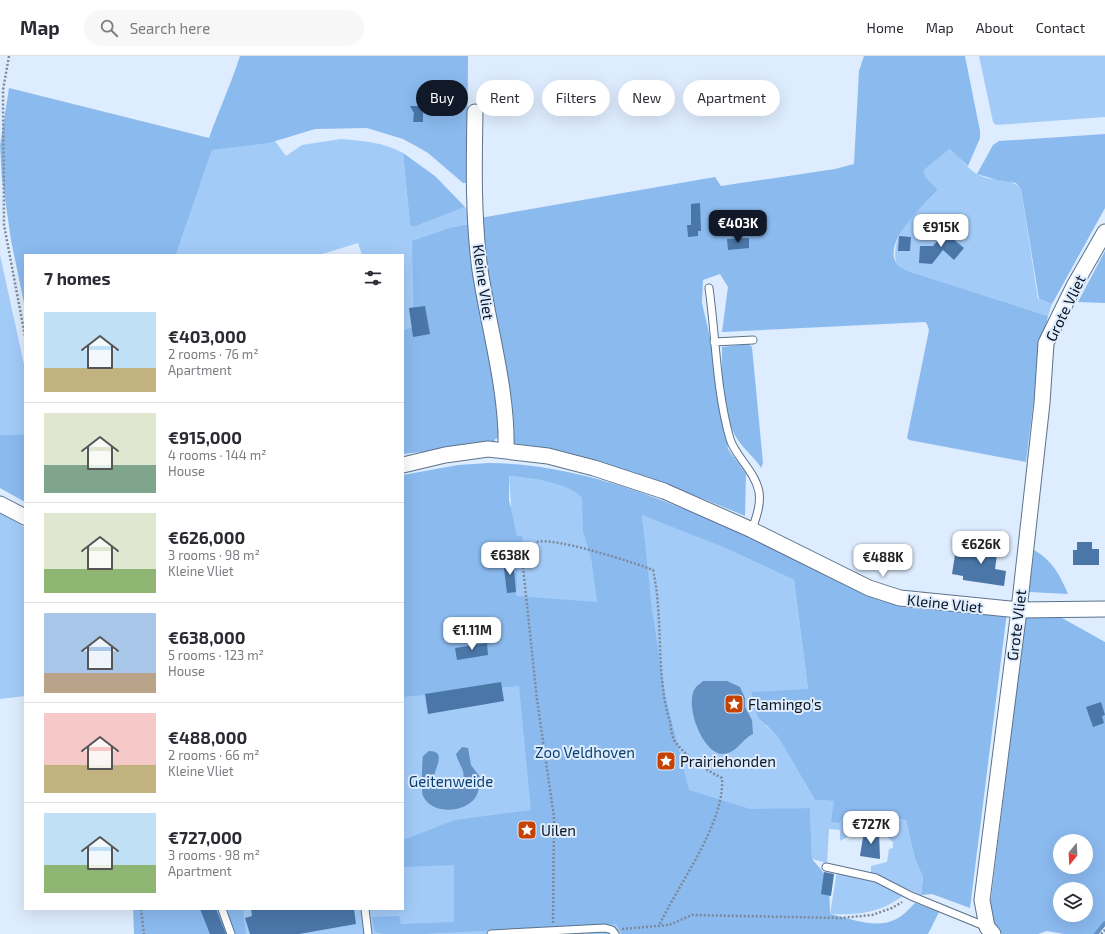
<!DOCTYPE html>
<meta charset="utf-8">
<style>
:root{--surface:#fff;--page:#f7f7f7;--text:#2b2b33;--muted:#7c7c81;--line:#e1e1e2;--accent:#111827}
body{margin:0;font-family:"Exo 2",sans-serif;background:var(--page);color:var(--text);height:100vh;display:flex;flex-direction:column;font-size:15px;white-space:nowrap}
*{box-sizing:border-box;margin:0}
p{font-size:13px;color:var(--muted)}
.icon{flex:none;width:22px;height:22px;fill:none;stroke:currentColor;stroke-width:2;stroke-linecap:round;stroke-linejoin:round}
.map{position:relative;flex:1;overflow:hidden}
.drawer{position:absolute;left:24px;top:198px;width:380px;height:656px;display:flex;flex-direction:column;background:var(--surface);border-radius:0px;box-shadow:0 4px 16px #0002}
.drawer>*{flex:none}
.banner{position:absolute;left:416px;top:24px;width:380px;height:36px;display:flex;gap:8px}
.needle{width:26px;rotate:198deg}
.tools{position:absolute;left:1053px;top:778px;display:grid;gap:8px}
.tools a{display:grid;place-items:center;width:40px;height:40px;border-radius:50%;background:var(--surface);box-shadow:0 4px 16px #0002;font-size:20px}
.price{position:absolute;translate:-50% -34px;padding:0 9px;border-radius:8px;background:#fff;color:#222;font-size:13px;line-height:26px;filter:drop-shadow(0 1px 2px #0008)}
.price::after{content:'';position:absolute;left:50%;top:24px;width:12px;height:9px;margin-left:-6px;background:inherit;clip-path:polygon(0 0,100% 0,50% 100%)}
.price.selected{background:var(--accent);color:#fff}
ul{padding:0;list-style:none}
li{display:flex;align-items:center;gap:12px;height:100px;padding:0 20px}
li+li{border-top:1px solid var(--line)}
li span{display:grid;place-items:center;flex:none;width:112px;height:80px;border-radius:0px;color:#555}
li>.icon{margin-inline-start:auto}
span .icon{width:48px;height:48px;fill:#fffc;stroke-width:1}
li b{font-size:17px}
h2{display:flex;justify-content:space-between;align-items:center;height:48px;padding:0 20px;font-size:17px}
.tag{padding:0 14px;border-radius:18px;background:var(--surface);box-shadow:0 4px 16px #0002;font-size:14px;line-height:36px}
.tag.selected{background:var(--accent);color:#fff}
header{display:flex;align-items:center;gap:24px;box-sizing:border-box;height:56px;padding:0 20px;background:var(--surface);border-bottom:1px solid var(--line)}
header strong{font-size:19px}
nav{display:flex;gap:22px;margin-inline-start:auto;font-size:14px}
.search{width:280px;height:36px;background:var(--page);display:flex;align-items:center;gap:10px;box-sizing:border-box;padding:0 14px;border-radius:22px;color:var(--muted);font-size:15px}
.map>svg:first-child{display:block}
</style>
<header>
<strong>Map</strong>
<div class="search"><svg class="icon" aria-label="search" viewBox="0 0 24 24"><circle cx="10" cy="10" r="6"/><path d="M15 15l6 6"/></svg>Search here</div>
<nav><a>Home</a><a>Map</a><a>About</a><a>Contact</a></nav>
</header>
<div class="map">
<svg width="1105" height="878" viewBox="0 0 1105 878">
<rect width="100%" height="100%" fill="#ddecfe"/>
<!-- green -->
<path fill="#a3cbf8" d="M979,0H1105V61L996,69L993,66Z
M341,83C363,85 383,86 403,97L410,169L414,171L465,151L467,154V168L453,171L414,272L403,274V199H362L358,187L319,199H176L212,94L275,85L286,100L302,89Z
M950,93C961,101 968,115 981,120C995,126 1011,121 1021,133L1038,243L1052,248L1048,260L911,216L901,212L896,207C890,176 918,154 938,134L925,120L924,114Z
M0,199L25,313V378L0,379Z
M509,420C527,422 566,425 579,438C584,442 583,450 583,456L643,469L642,459L731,488L732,495L794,524L808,633L765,669L778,681L815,744L834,745L845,759L880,755L888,762L906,764L915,803L923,821L921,839L871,817V810L887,806L889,793L893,792V786L885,779L881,772C873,772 861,768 855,774C849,779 847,782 840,785V774L829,773L827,807L812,803L810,752L782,753L831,878H150L148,853H403V479L511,450Z
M0,456L25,471V640L0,643Z
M837,815L874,825L904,839C881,857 859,859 830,858Z"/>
<!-- forest -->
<path fill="#8bbaef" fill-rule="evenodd" d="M240,0H468L467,127H463L428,97L416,90L403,83L367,72L315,73L269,87L212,94L176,199H25V252L11,184L2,122L0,90L9,32L209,82C219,54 231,28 240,0Z
M864,0H965L980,75V82L968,110L950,93L924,114L925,120L938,134C925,147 881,187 897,208C900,212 906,214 911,216L1048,260L1039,302L1026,406L909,384L907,382L929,274L927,268L925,266L722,276L728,231L720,218L703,224L702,247L714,299L728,393L746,418L745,460C705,443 665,428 624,414C587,402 551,389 511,388L480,162L715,121L721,130L835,113L854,108L859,15Z
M1105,78V152L1052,248L1039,243L1021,133L1016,127L997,124L977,118L993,89L999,85Z
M403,97L435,120L465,151L414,171L410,169Z
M473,167L503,381L495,383L494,388L403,398V274L414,271L412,185L453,171Z
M1105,195V247L1078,246Z
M749,288L752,291L763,407L761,412C755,401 744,394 738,384C720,357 722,321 722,291Z
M25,378V446L0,432V379Z
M489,407C625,408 760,490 882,544L902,551L920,553L1007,556L970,852L932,838L921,839L923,821L915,803L906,764L888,762L880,755L845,759L839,767L831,766L834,745L815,744L778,681L758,661L751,636L808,633L794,524L721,490L642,459L652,553L665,639L689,734L750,753L810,752L812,803L829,823L830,858C848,862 876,873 894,864C902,861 909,853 915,847L939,856L928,878H622L616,868L423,878H383L375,876L372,861L399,860L401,868L454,866V809L403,811V784L455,764L531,754L519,630L403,641V419L458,409ZM509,420C528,422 570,426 582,442L583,475L591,501L597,546L516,540L518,501L525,496L522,480H517L509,444Z
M1034,494C1052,504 1060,519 1068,538L1029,536Z
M1026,557H1053L1105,586V865L1094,878H1064L1047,875L1038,878H1002L992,866L990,851ZM1060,785H1086V811H1060ZM1060,833H1086V859H1060Z
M133,853H243L246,878H134Z"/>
<!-- water -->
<path fill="#6290c2" d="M703,625H727L740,631L745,642V651L752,664L753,678C742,683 736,698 723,698C702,698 683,646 696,631C698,629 701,627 703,625Z
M462,691L468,692L471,709L480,721C480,729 479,736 475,742C464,757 432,759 423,740C421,736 422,706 423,700L429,695C449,695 432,715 434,725L442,732H455C472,720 459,711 456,698Z"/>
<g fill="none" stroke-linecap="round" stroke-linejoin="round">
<!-- stream -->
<path stroke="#6290c2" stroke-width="4" d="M1096,878L1105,867"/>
</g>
<!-- building -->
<path fill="#4a77a8" d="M410,50H423V66H413L414,57Z
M700,147L701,175H698V180L688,181L687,169H691V148Z
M950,170L957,175L952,182L964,192L954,204L943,194L932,208L919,207L920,190H933Z
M899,180L911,181L910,195H898Z
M749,182V192L728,194L727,183Z
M425,250L430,278L413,281L409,252Z
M989,475L1000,476L995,513L1006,515L1004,530L963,524V520L952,518L955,499L966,500L967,497L986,500Z
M1077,486H1092V493H1099V509H1073V494H1077Z
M513,503L516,536L507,537L503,504Z
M487,587L488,599L457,604L455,592Z
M501,626L504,645L428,658L425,638Z
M1101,646L1105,659L1102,660L1104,667L1093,671L1086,651Z
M864,775H879L880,803L860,800Z
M824,816L834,818L831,840L821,838Z
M200,853H216L226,878H210Z
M251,853H354L356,868L299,878H250L245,862L252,860Z"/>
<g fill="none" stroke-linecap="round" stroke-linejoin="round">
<!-- lane casing -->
<g stroke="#5b728c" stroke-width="9">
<path id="lane" d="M709,232C716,282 716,334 730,383C735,400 755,415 759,436C761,450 756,461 752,474
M714,286L753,284
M826,811L876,822L911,840L987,871
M222,853L231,878
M365,853L368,878
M491,878L605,872L612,874L615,878"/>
</g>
<!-- street casing -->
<g stroke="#5b728c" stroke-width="17">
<path id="street" d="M475,56C474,109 473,162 480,214C489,273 508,336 506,395
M403,409L445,399L488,393L548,400L594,412L664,435L752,474L869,532L900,542L1019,554L1105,553
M0,448L25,461
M993,878L987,871L982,844L1019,554L1042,347L1046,287L1074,230L1105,176"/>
</g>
<!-- path -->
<path stroke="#7d8998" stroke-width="2.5" stroke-dasharray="2 2" stroke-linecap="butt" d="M9,0L3,34L4,169L25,280
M141,853L144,878
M553,867L554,761L537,644L523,511C525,501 526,490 537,486C551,480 636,507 653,514C664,564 655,617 670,666C671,673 672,682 676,687C689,703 704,713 722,722C725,768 678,828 659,870
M622,873L669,869L692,859L840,862L872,859L892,852L902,846
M1101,878L1105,874"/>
<!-- lane -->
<use href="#lane" stroke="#fff" stroke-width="7"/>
<!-- street -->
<use href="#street" stroke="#fff" stroke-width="15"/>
</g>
<!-- icons -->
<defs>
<g id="sight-square" transform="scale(1)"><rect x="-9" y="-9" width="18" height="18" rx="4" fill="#c74100" stroke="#ddecfe"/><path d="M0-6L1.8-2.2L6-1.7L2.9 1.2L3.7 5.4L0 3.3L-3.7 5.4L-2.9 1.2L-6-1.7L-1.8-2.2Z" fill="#fff"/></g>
</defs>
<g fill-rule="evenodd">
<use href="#sight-square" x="734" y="648"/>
<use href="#sight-square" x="666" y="705"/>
<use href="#sight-square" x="527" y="774"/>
</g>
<g text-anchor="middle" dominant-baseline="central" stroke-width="4" stroke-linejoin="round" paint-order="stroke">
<!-- street labels -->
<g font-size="15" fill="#0b141f" stroke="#ddecfe">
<text transform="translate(484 226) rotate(82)">Kleine Vliet</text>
<text transform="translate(1065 252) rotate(-64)">Grote Vliet</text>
<text transform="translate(945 547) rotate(6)">Kleine Vliet</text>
<text transform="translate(1016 569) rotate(-83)">Grote Vliet</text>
</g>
<!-- poi labels -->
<g font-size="15" fill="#0b141f" stroke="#ddecfe" text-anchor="start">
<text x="748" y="648">Flamingo's</text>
<text x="680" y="705">Prairiehonden</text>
<text x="541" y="774">Uilen</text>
</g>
<!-- park labels -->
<g font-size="15" fill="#0b3e6e" stroke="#ddecfe">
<text x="585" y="696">Zoo Veldhoven</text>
<text x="451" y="725">Geitenweide</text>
</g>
</g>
</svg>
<div class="tools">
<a><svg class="needle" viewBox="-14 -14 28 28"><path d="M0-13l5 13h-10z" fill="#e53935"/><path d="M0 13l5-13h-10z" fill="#7c7c81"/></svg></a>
<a><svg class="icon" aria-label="layers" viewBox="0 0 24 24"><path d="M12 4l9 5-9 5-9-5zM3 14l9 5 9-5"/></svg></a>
</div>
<b class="price selected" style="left:738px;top:188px">€403K</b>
<b class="price" style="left:941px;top:192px">€915K</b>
<b class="price" style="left:981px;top:509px">€626K</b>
<b class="price" style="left:510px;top:520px">€638K</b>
<b class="price" style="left:883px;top:522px">€488K</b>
<b class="price" style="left:472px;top:595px">€1.11M</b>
<b class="price" style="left:871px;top:789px">€727K</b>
<div class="banner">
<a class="tag selected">Buy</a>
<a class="tag">Rent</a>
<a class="tag">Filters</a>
<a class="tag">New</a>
<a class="tag">Apartment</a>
</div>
<section class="drawer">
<h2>7 homes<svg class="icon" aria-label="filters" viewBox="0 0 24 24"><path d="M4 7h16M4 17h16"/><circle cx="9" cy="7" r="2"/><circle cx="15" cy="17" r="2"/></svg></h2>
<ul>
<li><span style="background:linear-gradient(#bfe0f5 70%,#c2b280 0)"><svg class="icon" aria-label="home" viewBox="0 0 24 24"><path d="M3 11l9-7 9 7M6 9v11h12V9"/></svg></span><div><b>€403,000</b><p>2 rooms · 76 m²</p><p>Apartment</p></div></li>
<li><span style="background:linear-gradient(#dfe7d0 65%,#7fa58c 0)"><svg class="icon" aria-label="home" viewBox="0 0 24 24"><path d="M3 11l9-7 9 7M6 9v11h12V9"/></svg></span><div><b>€915,000</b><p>4 rooms · 144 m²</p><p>House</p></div></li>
<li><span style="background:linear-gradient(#dfe7d0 70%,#8fb573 0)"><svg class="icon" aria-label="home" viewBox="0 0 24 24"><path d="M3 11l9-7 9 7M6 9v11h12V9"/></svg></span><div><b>€626,000</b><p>3 rooms · 98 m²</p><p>Kleine Vliet</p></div></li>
<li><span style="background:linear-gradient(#a9c7e8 75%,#b9a48a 0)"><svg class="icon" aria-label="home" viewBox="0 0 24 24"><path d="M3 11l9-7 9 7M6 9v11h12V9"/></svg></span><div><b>€638,000</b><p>5 rooms · 123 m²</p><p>House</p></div></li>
<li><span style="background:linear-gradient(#f6c9c9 65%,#c2b280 0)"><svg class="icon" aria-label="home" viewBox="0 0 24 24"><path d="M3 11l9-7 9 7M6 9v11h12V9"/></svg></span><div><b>€488,000</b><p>2 rooms · 66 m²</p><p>Kleine Vliet</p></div></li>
<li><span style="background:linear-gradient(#bfe0f5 65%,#8fb573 0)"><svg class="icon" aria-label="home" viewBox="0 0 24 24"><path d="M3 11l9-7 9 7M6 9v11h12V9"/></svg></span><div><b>€727,000</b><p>3 rooms · 98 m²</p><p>Apartment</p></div></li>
</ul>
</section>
</div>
